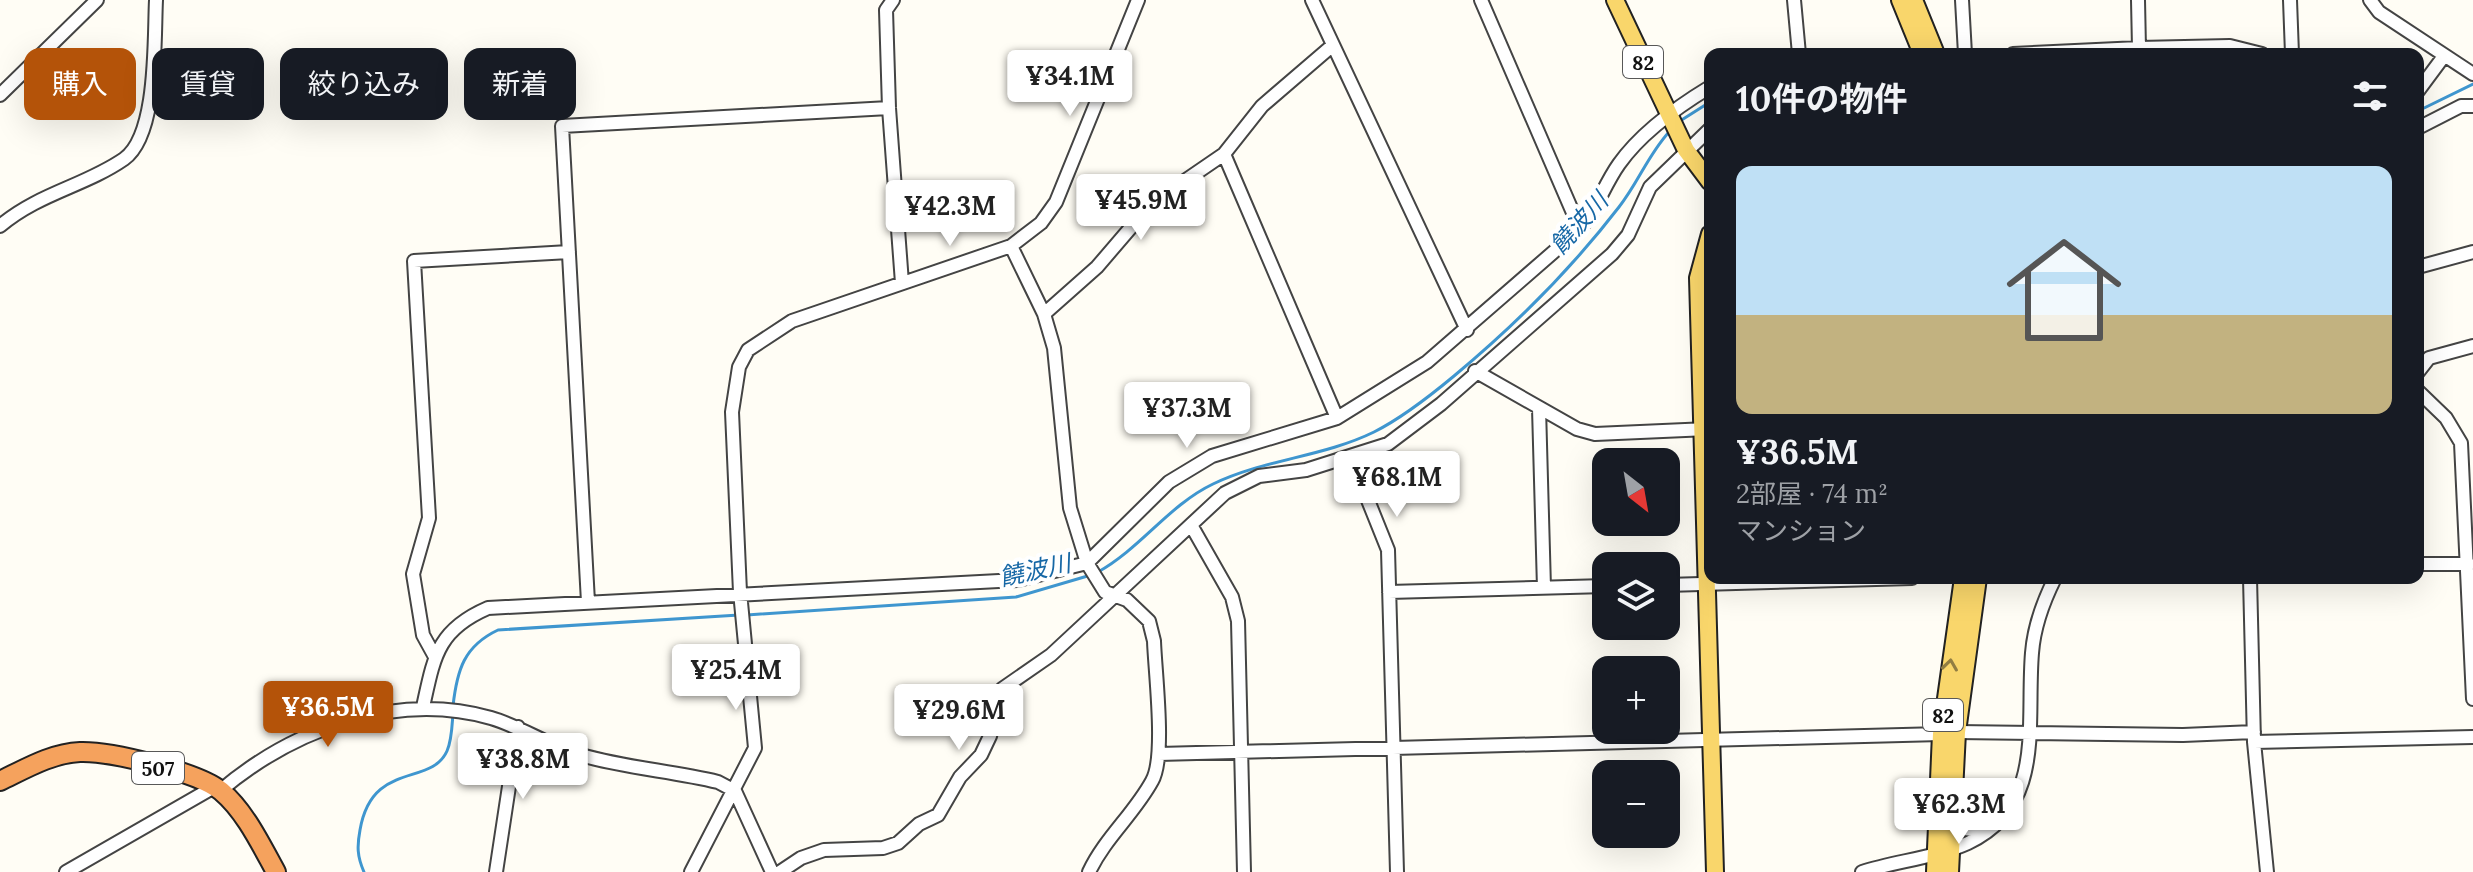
<!DOCTYPE html>
<html lang="ja">
<meta charset="utf-8">
<style>
:root{--surface:#171b24;--page:#20242c;--text:#f1f3f6;--muted:#9ea1a6;--accent:#b45309}
body{margin:0;font-family:Lora,"Noto Sans JP",serif;background:var(--page);color:var(--text);height:100vh;display:flex;flex-direction:column;font-size:30px;white-space:nowrap}
*{box-sizing:border-box;margin:0}
p{font-size:26px;color:var(--muted)}
.icon{flex:none;width:44px;height:44px;fill:none;stroke:currentColor;stroke-width:2;stroke-linecap:round;stroke-linejoin:round}
.map{position:relative;flex:1;overflow:hidden}
.details{position:absolute;left:1704px;top:48px;width:720px;height:536px;display:flex;flex-direction:column;background:var(--surface);border-radius:16px;box-shadow:0 8px 32px #0002}
.details>*{flex:none}
.top-card{position:absolute;left:24px;top:48px;width:760px;height:72px;display:flex;gap:16px}
.needle{width:52px;rotate:149deg}
.tools{position:absolute;left:1592px;top:448px;display:grid;gap:16px}
.tools a{display:grid;place-items:center;width:88px;height:88px;border-radius:16px;background:var(--surface);box-shadow:0 8px 32px #0002;font-size:40px}
.price{position:absolute;translate:-50% -68px;padding:0 18px;border-radius:8px;background:#fff;color:#222;font-size:26px;line-height:52px;filter:drop-shadow(0 2px 4px #0008)}
.price::after{content:'';position:absolute;left:50%;top:48px;width:24px;height:18px;margin-left:-12px;background:inherit;clip-path:polygon(0 0,100% 0,50% 100%)}
.price.current{background:var(--accent);color:#fff}
ul{padding:0;list-style:none}
li{display:grid;align-content:center;gap:16px;height:424px;padding:0 32px}
li span{display:grid;place-items:center;height:248px;border-radius:16px;color:#555}
li>.icon{margin-inline-start:auto}
span .icon{width:144px;height:144px;fill:#fffc;stroke-width:1}
li b{font-size:34px}
h2{display:flex;justify-content:space-between;align-items:center;height:96px;padding:0 32px;font-size:34px}
.chip{padding:0 28px;border-radius:16px;background:var(--surface);box-shadow:0 8px 32px #0002;font-size:28px;line-height:72px}
.chip.current{background:var(--accent);color:#fff}
.map>svg:first-child{display:block}
</style>
<div class="map">
<svg width="2473" height="872" viewBox="0 0 2473 872">
<rect width="100%" height="100%" fill="#fffdf5"/>
<g fill="none" stroke-linecap="round" stroke-linejoin="round">
<!-- stream -->
<path stroke="#3f96cf" stroke-width="3" d="M2418,111L2473,84
M1680,121L1710,102
M1098,572C1141,548 1169,505 1213,484C1265,459 1323,457 1374,432C1402,418 1430,396 1454,376C1513,327 1572,268 1619,207C1638,183 1648,155 1669,132
M747,615L1016,597L1091,575
M453,706C457,670 464,646 498,630L739,615
M364,872C357,856 357,846 360,830C372,760 431,787 447,751C452,740 452,725 453,713"/>
<!-- minor casing -->
<g stroke="#444" stroke-width="16">
<path id="minor" d="M893,0L886,10L889,108L902,283
M1312,0L1467,330
M1481,0L1580,229
M1794,0L1799,54
M1962,0L1965,54
M2290,0L2292,54
M2370,0L2379,12L2473,74
M2139,48L2230,46L2262,54
M2013,54L2139,48L2138,0
M2418,91L2444,56
M0,95L97,0
M2418,128L2461,106H2473
M1224,154L1337,418
M0,226C39,193 85,186 124,159C158,135 154,39 156,0
M1011,246L1044,314L1054,348L1070,508L1087,563L1105,592L1127,600L1149,621L1154,641C1155,672 1166,757 1152,781C1134,814 1105,838 1089,872
M2418,267L2473,252
M1044,314L1097,267L1151,204L1224,154L1262,106L1333,45
M1475,371L1577,429L1595,434L1708,429
M2418,372L2429,358L2473,346
M2418,391L2446,418L2461,443L2473,699
M1539,408L1544,588
M1351,458L1388,550L1397,872
M1191,525L1232,597L1238,621L1244,872
M2418,564H2469
M2250,578L2254,742L2267,872
M1666,585L1912,578
M1389,592L1606,586
M588,602L562,126L889,108
M434,655L423,635L413,574L429,518L414,261L569,252
M423,707C434,657 437,630 488,608L1018,580L1087,563L1169,482L1212,456L1337,418L1427,362L1580,229C1597,209 1604,185 1619,164C1641,133 1677,107 1710,87
M1957,732L2183,735L2254,732
M2254,742L2473,737
M1159,754L1941,734
M220,791C293,729 396,691 491,718C522,727 550,747 581,755C625,768 673,771 718,782L735,791L772,872
M1953,812L1964,829L1985,831
M66,872L214,787
M496,872L518,727
M691,872L755,748L740,592L732,412L739,367L748,350L792,321L1011,246L1041,223L1056,202L1138,0
M780,872L801,858L824,850L883,848L898,843L919,824L938,815L960,777L981,755L990,736L1002,689L1051,655L1225,493L1259,476L1306,470L1388,444L1441,404L1612,254L1628,235L1650,187L1710,129
M1862,872C1896,861 1935,858 1968,843C2046,806 2026,725 2032,653C2034,626 2043,602 2055,578"/>
</g>
<!-- major casing -->
<g stroke="#222" stroke-width="20">
<path id="major" d="M1615,0L1686,150L1710,182
M1900,0L1922,54
M1914,0L1936,54
M1710,234L1698,278L1715,872
M1935,872L1941,734L1963,578
M1950,872L1957,732L1978,578"/>
</g>
<!-- highway casing -->
<g stroke="#222" stroke-width="22">
<path id="highway" d="M0,781C25,769 52,753 80,752C110,751 198,772 221,791C245,811 261,845 276,872"/>
</g>
<!-- minor -->
<use href="#minor" stroke="#fff" stroke-width="12"/>
<!-- major -->
<use href="#major" stroke="#f9d66b" stroke-width="16"/>
<!-- highway -->
<use href="#highway" stroke="#f5a25d" stroke-width="18"/>
</g>
<!-- one-way arrows -->
<defs><path id="oneway-chevron" d="M-2-3.5L2.5 0L-2 3.5" fill="none" stroke-width="1.6" stroke-linecap="round" stroke-linejoin="round" transform="scale(2)"/></defs>
<use stroke="#917d42" href="#oneway-chevron" transform="translate(1950 665) rotate(-82)"/>
<g text-anchor="middle" dominant-baseline="central" stroke-width="8" stroke-linejoin="round" paint-order="stroke">
<!-- shield labels -->
<g fill="#fff" stroke="#585858" stroke-width="2">
<rect x="1623" y="46" width="40" height="32" rx="6"/>
<rect x="1923" y="699" width="40" height="32" rx="6"/>
<rect x="132" y="752" width="52" height="32" rx="6"/>
</g>
<g font-size="20" font-weight="bold" fill="#111">
<text x="1643" y="62">82</text>
<text x="1943" y="715">82</text>
<text x="158" y="768">507</text>
</g>
<!-- water labels -->
<g font-size="24" font-style="italic" fill="#1768a6" stroke="#fff">
<text transform="translate(1579 223) rotate(-48)">饒波川</text>
<text transform="translate(1035 570) rotate(-12)">饒波川</text>
</g>
</g>
</svg>
<div class="tools">
<a><svg class="needle" viewBox="-14 -14 28 28"><path d="M0-13l5 13h-10z" fill="#e53935"/><path d="M0 13l5-13h-10z" fill="#9ea1a6"/></svg></a>
<a><svg class="icon" aria-label="layers" viewBox="0 0 24 24"><path d="M12 4l9 5-9 5-9-5zM3 14l9 5 9-5"/></svg></a>
<a>+</a>
<a>−</a>
</div>
<b class="price" style="left:1070px;top:118px">¥34.1M</b>
<b class="price" style="left:1141px;top:242px">¥45.9M</b>
<b class="price" style="left:950px;top:248px">¥42.3M</b>
<b class="price" style="left:1187px;top:450px">¥37.3M</b>
<b class="price" style="left:1397px;top:519px">¥68.1M</b>
<b class="price" style="left:736px;top:712px">¥25.4M</b>
<b class="price current" style="left:328px;top:749px">¥36.5M</b>
<b class="price" style="left:959px;top:752px">¥29.6M</b>
<b class="price" style="left:523px;top:801px">¥38.8M</b>
<b class="price" style="left:1959px;top:846px">¥62.3M</b>
<div class="top-card">
<a class="chip current">購入</a>
<a class="chip">賃貸</a>
<a class="chip">絞り込み</a>
<a class="chip">新着</a>
</div>
<section class="details">
<h2>10件の物件<svg class="icon" aria-label="filters" viewBox="0 0 24 24"><path d="M4 7h16M4 17h16"/><circle cx="9" cy="7" r="2"/><circle cx="15" cy="17" r="2"/></svg></h2>
<ul>
<li><span style="background:linear-gradient(#bfe0f5 60%,#c2b280 0)"><svg class="icon" aria-label="home" viewBox="0 0 24 24"><path d="M3 11l9-7 9 7M6 9v11h12V9"/></svg></span><div><b>¥36.5M</b><p>2部屋 · 74 m²</p><p>マンション</p></div></li>
</ul>
</section>
</div>
